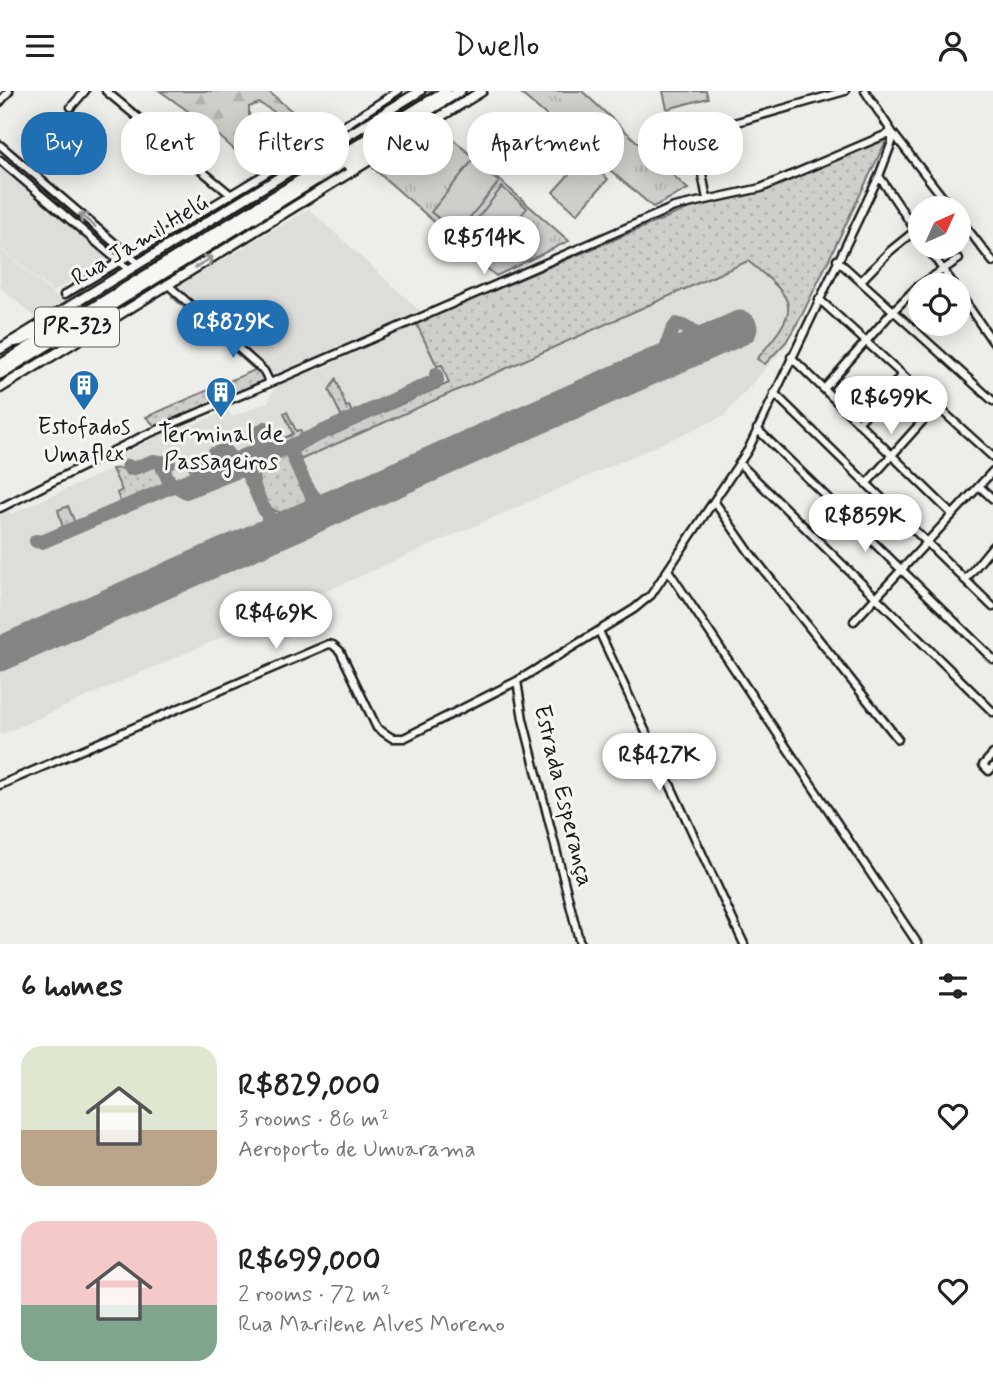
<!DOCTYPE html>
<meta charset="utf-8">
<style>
:root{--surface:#fff;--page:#f2f2f2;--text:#222;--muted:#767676;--accent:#1f6fb2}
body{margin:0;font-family:Mynerve,sans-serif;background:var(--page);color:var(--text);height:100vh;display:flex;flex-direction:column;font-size:26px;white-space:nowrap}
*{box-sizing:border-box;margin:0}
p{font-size:23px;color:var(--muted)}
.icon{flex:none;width:38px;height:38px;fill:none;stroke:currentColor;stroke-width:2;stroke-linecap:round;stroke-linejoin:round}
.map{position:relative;height:853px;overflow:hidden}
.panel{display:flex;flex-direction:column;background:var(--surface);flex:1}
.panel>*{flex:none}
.hud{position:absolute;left:21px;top:21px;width:952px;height:63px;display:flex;gap:14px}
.needle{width:46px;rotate:45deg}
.buttons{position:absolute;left:908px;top:105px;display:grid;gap:14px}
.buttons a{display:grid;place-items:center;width:63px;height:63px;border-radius:50%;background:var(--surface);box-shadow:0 4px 18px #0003;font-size:35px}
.price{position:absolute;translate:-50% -60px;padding:0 16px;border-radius:24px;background:#fff;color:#222;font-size:23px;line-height:46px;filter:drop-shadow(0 2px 4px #0008)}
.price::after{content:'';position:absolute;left:50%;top:42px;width:21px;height:16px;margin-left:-10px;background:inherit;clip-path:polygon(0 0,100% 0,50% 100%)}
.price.selected{background:var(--accent);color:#fff}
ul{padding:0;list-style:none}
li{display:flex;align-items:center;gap:21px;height:175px;padding:0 21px}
li span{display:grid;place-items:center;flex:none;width:196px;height:140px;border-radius:21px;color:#555}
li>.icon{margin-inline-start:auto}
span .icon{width:84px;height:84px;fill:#fffc;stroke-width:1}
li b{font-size:30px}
h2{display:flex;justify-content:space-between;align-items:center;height:84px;padding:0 21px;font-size:30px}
.tag{padding:0 24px;border-radius:28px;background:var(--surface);box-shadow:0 4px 18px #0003;font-size:24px;line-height:63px}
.tag.selected{background:var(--accent);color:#fff}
header{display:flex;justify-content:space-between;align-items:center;height:91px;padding:0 21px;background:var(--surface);font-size:32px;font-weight:600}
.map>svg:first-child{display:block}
</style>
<header><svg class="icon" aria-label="menu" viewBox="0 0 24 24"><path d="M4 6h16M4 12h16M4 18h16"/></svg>Dwello<svg class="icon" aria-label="person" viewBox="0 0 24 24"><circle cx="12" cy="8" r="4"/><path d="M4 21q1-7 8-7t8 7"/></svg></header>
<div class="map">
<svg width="993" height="853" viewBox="0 0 993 853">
<defs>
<pattern id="grass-dots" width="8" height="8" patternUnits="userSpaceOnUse" patternTransform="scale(1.75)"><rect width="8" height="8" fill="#cececb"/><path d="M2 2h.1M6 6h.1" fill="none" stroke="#b0b0ae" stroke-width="1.8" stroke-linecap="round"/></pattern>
<pattern id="forest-firs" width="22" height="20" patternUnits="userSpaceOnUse" patternTransform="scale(1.75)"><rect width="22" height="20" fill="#cececb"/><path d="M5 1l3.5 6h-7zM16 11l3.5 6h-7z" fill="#b0b0ae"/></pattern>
<pattern id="park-tufts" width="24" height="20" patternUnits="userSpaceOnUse" patternTransform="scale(1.75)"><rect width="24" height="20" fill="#cececb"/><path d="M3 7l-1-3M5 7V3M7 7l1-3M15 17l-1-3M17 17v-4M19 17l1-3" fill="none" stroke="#b0b0ae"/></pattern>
</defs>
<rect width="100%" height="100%" fill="#edede9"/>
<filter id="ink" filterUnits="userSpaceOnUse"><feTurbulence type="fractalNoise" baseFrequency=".0143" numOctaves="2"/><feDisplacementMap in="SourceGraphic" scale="14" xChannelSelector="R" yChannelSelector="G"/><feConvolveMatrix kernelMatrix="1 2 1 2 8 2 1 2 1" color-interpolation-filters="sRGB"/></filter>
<g filter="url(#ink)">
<!-- built -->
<path fill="#ddddda" d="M0,76L108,167L53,201L0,157Z
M309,118L421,221L275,285L176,196Z
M750,136L832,162L786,254L724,325L0,644V424L9,420L11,423L116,376L120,377L116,367L163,342L166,344L187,333L190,335L228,319L232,326L268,311L276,294L314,278L315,280L332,274V270L416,232L424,249Z
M0,158L63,211L36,227L0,196Z"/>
<!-- grass -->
<path fill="url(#grass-dots)" stroke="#757574" stroke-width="2" d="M427,0H432L96,208L45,235Z
M884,49L885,52L802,224L786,251L765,273L757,268C799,217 801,213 748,170L302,368L299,366L298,361L303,357L449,292L442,274L437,275L416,232L687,118L772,97Z
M360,71L0,294V288L266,125Z
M173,201L262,280L265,286L261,291L156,336L146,326L255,279L172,206Z
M336,288L346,316L349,315L353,324L343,329L329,299Z
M287,321L296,340L300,339L303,346L280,357L273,340L277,339L282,348L293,343L284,322Z
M288,362L311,413C279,429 265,424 258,386L265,372Z
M155,372L166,392L121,412L117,402L122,399L112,378L123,377L127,384Z
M68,415L75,432L63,437L58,419Z"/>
<!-- forest -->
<path fill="url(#forest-firs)" stroke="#757574" stroke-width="2" d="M160,0H268L306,32L305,34L292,31L259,12L249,16V24L288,63L261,83L206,33Z"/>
<!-- park -->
<path fill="url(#park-tufts)" stroke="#757574" stroke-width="2" d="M518,0H582L688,98L653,116Z
M438,35L569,150L496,185L373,77Z"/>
<!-- garden -->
<path fill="#cececb" stroke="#757574" stroke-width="2" d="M663,0H706L708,7L667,18Z
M584,67L608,88L577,123L553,101Z
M472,70L499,91L457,142L431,121Z
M502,96L527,117L488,166L463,146Z"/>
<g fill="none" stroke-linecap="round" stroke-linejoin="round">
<!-- taxiway -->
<path stroke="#848482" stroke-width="14" d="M657,274C669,263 666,244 677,233L691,238L700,254
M265,337L257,343L266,365
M289,356C299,378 307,407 329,418
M161,373L170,392L186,401L244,378C259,395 261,440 292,434
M128,375L132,378L153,370L169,372
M198,379L194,373L199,368L208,387
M234,381L236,376L243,373L247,379L251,373L437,289L436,283
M218,383V375L213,363L224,359L231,367
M309,427L314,414L311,403
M261,448L268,440V426
M36,450L42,451L276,351"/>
<!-- runway -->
<path stroke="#848482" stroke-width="35" d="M0,563L740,237"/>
<!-- minor casing -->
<g stroke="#1c1c1c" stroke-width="11">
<path id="minor" d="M106,0L231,104
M865,0L892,41L951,117
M0,11L9,0
M71,16L85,0
M0,54L139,173
M0,69L129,179
M879,85L920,146
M707,108L695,47L699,42L845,0
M959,127L993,171
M927,156L954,194
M837,169L993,310
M861,190L890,160L916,139
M959,202L993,251
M64,204L333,42L398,0
M819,208L993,366
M791,266L952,423
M270,292L674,116L761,97L892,41V51L879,85L748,359L651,504L634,518L517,590L523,628L580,853
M824,298L893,220L917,196L959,168
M774,302L993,516
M858,332L902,284
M757,338L993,568
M739,372L993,621
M866,393L936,315
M979,395L993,408
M714,410L750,462L898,648
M0,417L143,345L270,292L264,280L167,193
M668,479L918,853
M965,489L993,455
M854,530L993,380
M599,540L744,853
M993,663L983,674L989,680L993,676
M0,694L329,553L333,554L340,560L377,637L392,647H404L517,590"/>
</g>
<!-- major casing -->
<g stroke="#1c1c1c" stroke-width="13">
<path id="major" d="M0,258L420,0
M0,297L482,0"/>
</g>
<!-- highway casing -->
<g stroke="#1c1c1c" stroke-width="14">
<path id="highway" d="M349,75L389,54L396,53
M12,251L22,249L70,225
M0,274L446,0
M0,283L460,0"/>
</g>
<!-- minor -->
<use href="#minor" stroke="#f6f6f2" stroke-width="6"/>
<!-- major -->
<use href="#major" stroke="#f6f6f2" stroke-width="8"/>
<!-- highway -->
<use href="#highway" stroke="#f6f6f2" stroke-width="9"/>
</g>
<!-- one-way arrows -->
<defs><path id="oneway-shaft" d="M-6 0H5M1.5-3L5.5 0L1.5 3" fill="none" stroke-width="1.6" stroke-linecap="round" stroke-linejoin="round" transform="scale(1.75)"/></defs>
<g stroke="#949492">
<use href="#oneway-shaft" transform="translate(87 129) rotate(-140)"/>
<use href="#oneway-shaft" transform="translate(204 171) rotate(-31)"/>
</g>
</g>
<!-- icons -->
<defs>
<g id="building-pin" transform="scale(1.575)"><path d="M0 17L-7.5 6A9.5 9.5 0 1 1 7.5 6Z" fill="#1f6fb2" stroke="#f6f6f2"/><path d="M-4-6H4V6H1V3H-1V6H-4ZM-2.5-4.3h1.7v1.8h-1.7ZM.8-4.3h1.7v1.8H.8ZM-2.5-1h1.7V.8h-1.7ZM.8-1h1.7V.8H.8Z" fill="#fff"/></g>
</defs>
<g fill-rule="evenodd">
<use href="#building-pin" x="84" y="294"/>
<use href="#building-pin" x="221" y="301"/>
</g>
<g text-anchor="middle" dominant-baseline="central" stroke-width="6" stroke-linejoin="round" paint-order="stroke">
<!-- shield labels -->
<rect fill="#f6f6f2" stroke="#5d5d5c" stroke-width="2" x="35" y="216.5" width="84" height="39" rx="5"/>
<g font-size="23" font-weight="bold" fill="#1c1c1c">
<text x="77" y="236">PR-323</text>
</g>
<!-- street labels -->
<g font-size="24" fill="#1c1c1c" stroke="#f6f6f2">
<text transform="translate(140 150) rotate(-31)">Rua Jamil Helú</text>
<text transform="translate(563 705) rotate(76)">Estrada Esperança</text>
</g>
<!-- poi labels -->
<g font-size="24" fill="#1c1c1c" stroke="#f6f6f2">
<text x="84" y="336">Estofados<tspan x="84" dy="28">Umaflex</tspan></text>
<text x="221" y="343">Terminal de<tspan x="221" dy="28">Passageiros</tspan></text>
</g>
</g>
</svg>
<div class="buttons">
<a><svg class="needle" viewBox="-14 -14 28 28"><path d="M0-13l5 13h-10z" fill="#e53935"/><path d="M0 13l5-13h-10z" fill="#767676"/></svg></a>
<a><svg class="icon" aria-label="locate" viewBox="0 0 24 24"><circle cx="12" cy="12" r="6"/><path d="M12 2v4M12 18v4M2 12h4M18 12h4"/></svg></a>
</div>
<b class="price" style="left:484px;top:185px">R$514K</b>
<b class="price selected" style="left:233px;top:269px">R$829K</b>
<b class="price" style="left:891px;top:345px">R$699K</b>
<b class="price" style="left:865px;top:463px">R$859K</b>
<b class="price" style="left:276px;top:560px">R$469K</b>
<b class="price" style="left:659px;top:702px">R$427K</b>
<div class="hud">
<a class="tag selected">Buy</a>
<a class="tag">Rent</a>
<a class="tag">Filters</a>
<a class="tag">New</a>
<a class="tag">Apartment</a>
<a class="tag">House</a>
</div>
</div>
<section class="panel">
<h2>6 homes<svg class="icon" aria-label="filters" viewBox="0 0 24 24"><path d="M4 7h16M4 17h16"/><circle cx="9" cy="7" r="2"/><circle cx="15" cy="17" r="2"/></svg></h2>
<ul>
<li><span style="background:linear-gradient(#dfe7d0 60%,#b9a48a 0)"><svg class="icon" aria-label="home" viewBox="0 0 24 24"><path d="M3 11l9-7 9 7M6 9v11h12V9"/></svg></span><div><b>R$829,000</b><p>3 rooms · 86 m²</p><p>Aeroporto de Umuarama</p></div><svg class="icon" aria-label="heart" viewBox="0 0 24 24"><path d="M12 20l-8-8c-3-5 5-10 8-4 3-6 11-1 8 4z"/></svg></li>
<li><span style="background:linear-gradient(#f6c9c9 60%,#7fa58c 0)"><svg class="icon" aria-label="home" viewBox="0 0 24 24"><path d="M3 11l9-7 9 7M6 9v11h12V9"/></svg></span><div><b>R$699,000</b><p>2 rooms · 72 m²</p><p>Rua Marilene Alves Moreno</p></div><svg class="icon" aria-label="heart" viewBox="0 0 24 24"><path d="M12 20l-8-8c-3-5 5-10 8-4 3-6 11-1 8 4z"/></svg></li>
</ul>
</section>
